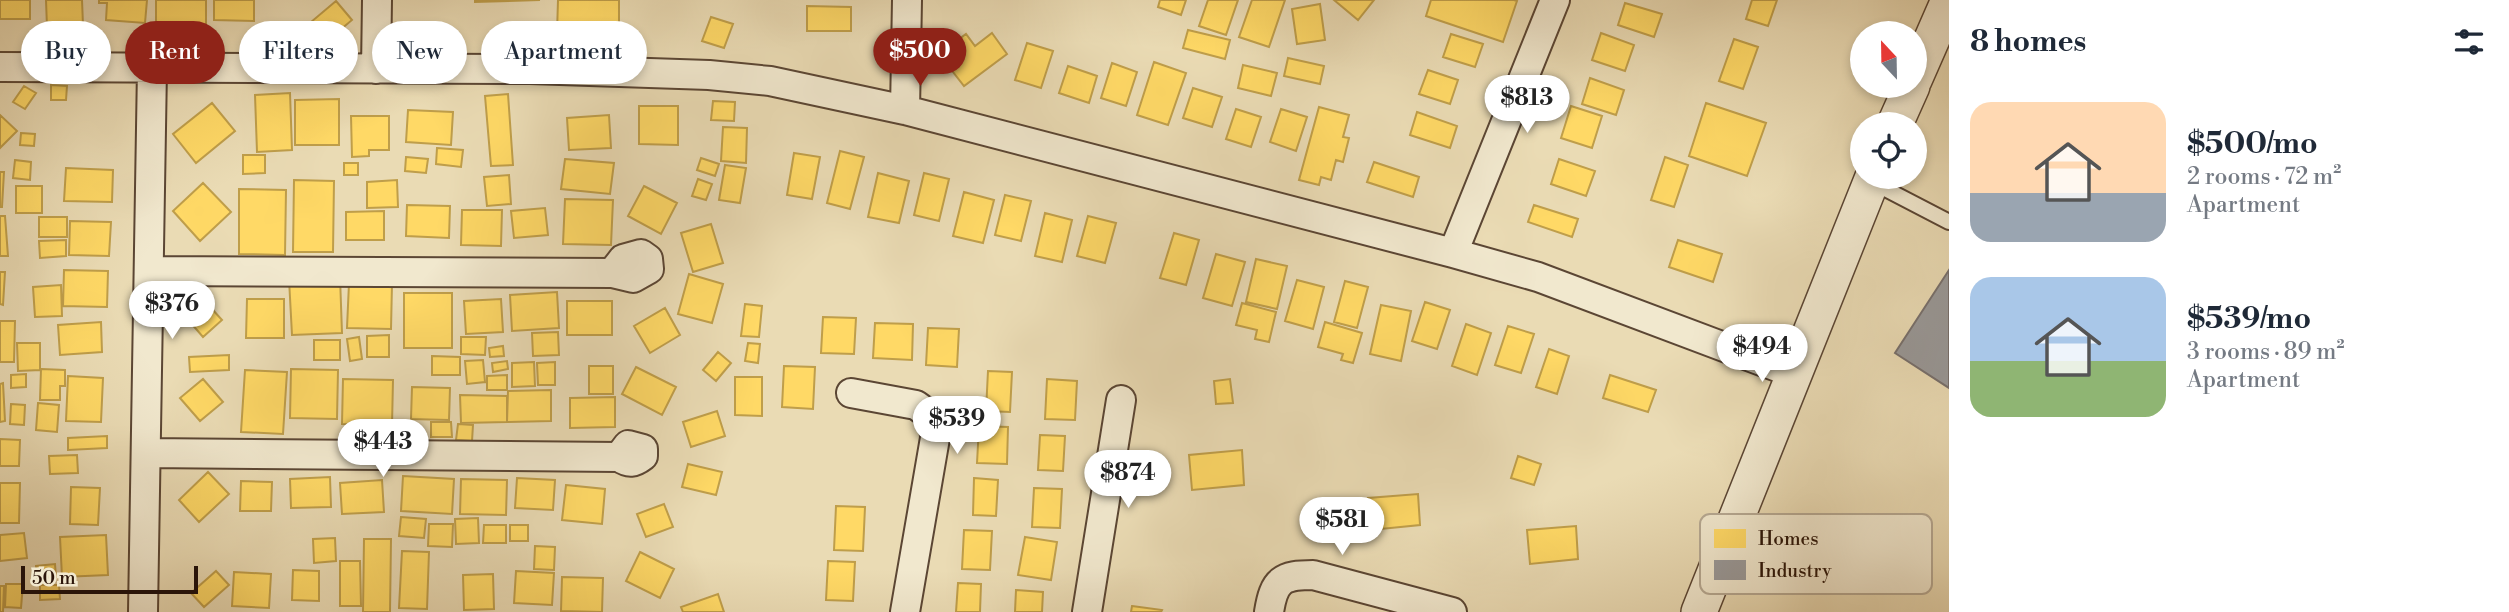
<!DOCTYPE html>
<meta charset="utf-8">
<style>
:root{--surface:#fff;--page:#f2f2f3;--text:#1f2937;--muted:#747a83;--accent:#8f2418}
body{margin:0;font-family:"Libre Bodoni",serif;background:var(--page);color:var(--text);height:100vh;display:flex;flex-direction:column;font-size:26px;white-space:nowrap}
*{box-sizing:border-box;margin:0}
p{font-size:23px;color:var(--muted)}
.icon{flex:none;width:38px;height:38px;fill:none;stroke:currentColor;stroke-width:2;stroke-linecap:round;stroke-linejoin:round}
.map{position:relative;flex:1;overflow:hidden}
.side{display:flex;flex-direction:column;background:var(--surface);width:560px}
.side>*{flex:none}
.hud{position:absolute;left:21px;top:21px;width:665px;height:63px;display:flex;gap:14px}
.needle{width:46px;rotate:338deg}
.fabs{position:absolute;left:1850px;top:21px;display:grid;gap:14px}
.fabs a{display:grid;place-items:center;width:77px;height:77px;border-radius:50%;background:var(--surface);box-shadow:0 4px 10px #0003;font-size:35px}
.scale{position:absolute;left:21px;bottom:18px;width:177px;box-sizing:border-box;padding-left:7px;border:4px solid #2b1509;border-top:0;font-size:19px;line-height:24px;white-space:nowrap;color:#2b1509;-webkit-text-stroke:5px #f1e8ce;paint-order:stroke}
.price{position:absolute;translate:-50% -60px;padding:0 16px;border-radius:24px;background:#fff;color:#222;font-size:23px;line-height:46px;filter:drop-shadow(0 2px 4px #0008)}
.price::after{content:'';position:absolute;left:50%;top:42px;width:21px;height:16px;margin-left:-10px;background:inherit;clip-path:polygon(0 0,100% 0,50% 100%)}
.price.selected{background:var(--accent);color:#fff}
ul{padding:0;list-style:none}
li{display:flex;align-items:center;gap:21px;height:175px;padding:0 21px}
li span{display:grid;place-items:center;flex:none;width:196px;height:140px;border-radius:21px;color:#555}
li>.icon{margin-inline-start:auto}
span .icon{width:84px;height:84px;fill:#fffc;stroke-width:1}
li b{font-size:30px}
h2{display:flex;justify-content:space-between;align-items:center;height:84px;padding:0 21px;font-size:30px}
.tag{padding:0 24px;border-radius:32px;background:var(--surface);box-shadow:0 4px 10px #0003;font-size:24px;line-height:63px}
.tag.selected{background:var(--accent);color:#fff}
main{display:flex;flex:1;min-height:0}
.map>svg:first-child{display:block}
</style>
<main>
<div class="map">
<svg width="1949" height="612" viewBox="0 0 1949 612">
<rect width="100%" height="100%" fill="#eadbb4"/>
<filter id="stains"><feTurbulence type="fractalNoise" baseFrequency=".00286" numOctaves="4"/><feColorMatrix values="0 0 0 0 .2 0 0 0 0 .09 0 0 0 0 .02 0 0 0 .5 -.17"/></filter>
<radialGradient id="worn" r=".72"><stop offset=".6" stop-color="#630" stop-opacity="0"/><stop offset="1" stop-color="#630" stop-opacity=".3"/></radialGradient>
<!-- homes -->
<path fill="#ffd966" stroke="#bf9e4a" stroke-width="2" d="M0,0H30V19H0Z
M46,0H82L83,25L47,27Z
M99,0H147L145,23L106,20L107,3H99Z
M156,0H206V28L156,29Z
M214,0H254V21L214,20Z
M475,0H540L475,2Z
M558,0H619V34L557,33Z
M1160,0H1186L1181,15L1158,7Z
M1208,0H1238L1226,35L1199,26Z
M1252,0H1285L1269,47L1239,37Z
M1334,0H1374L1358,20Z
M1431,0H1514L1517,1L1503,42L1426,16Z
M1752,0H1777L1768,26L1746,19Z
M336,1L352,20L327,41L311,22Z
M1625,3L1662,14L1654,37L1618,25Z
M1320,4L1325,40L1297,44L1292,9Z
M807,6L851,7V31H807Z
M711,17L733,24L724,48L702,41Z
M1188,30L1230,40L1225,59L1183,48Z
M992,33L1007,54L964,86L939,54L966,34L975,46Z
M1601,33L1634,45L1625,71L1592,60Z
M1451,34L1483,44L1475,67L1443,57Z
M1734,39L1758,47L1743,89L1719,81Z
M1027,43L1053,51L1041,88L1015,80Z
M1288,58L1324,66L1320,84L1284,76Z
M1154,62L1186,73L1168,125L1137,115Z
M1112,63L1137,72L1126,106L1101,98Z
M1243,65L1277,73L1271,96L1238,88Z
M1068,66L1097,76L1089,103L1059,93Z
M1428,70L1458,80L1450,104L1419,94Z
M1590,78L1624,90L1616,115L1582,104Z
M51,85L67,86L66,100H51Z
M24,86L36,93L25,109L13,102Z
M1193,88L1222,97L1212,127L1183,118Z
M290,93L292,150L257,152L255,95Z
M508,94L513,165L491,166L485,96Z
M339,99V145H295V100Z
M713,101L735,102L734,121L711,120Z
M212,103L235,131L196,163L173,134Z
M1706,103L1766,123L1747,176L1689,156Z
M639,106H678V145L639,144Z
M1571,106L1602,116L1592,148L1561,138Z
M1319,107L1349,115L1343,137L1349,138L1343,162L1336,160L1331,180L1321,177L1319,185L1299,180Z
M1236,109L1261,117L1251,147L1226,139Z
M1281,109L1307,117L1296,151L1270,142Z
M408,110L453,112L451,145L406,142Z
M1417,112L1457,126L1450,148L1410,135Z
M0,115L17,131L0,148Z
M609,115L611,148L569,150L567,118Z
M351,116H389V150H369V156L352,157Z
M723,127L747,128L746,163L721,161Z
M21,133L35,134L34,146L20,145Z
M437,148L463,150L461,167L436,164Z
M840,151L864,157L850,209L827,203Z
M794,153L820,157L812,199L787,195Z
M243,155H265V173L243,174Z
M406,157L428,159L426,173L405,171Z
M1665,157L1688,165L1674,207L1651,200Z
M701,158L719,164L715,176L697,170Z
M565,159L614,163L610,194L561,189Z
M1559,159L1595,171L1586,196L1551,184Z
M15,160L31,162L30,180L13,178Z
M1374,162L1419,177L1413,197L1367,182Z
M344,163H358V175H344Z
M725,165L746,168L740,203L719,200Z
M66,168L113,170L112,202L64,201Z
M0,172H4L2,207H0Z
M878,173L909,181L899,223L868,217Z
M924,173L949,179L939,221L914,215Z
M509,175L511,204L487,206L484,177Z
M698,179L712,184L706,200L692,196Z
M294,180L334,181L333,252H293Z
M397,180L398,207L367,208V182Z
M203,183L231,212L200,241L173,211Z
M16,186H42V213H16Z
M644,186L677,203L661,234L628,216Z
M239,189L286,190L285,255L239,254Z
M964,192L994,200L983,243L953,236Z
M1005,195L1031,201L1021,241L995,235Z
M565,199L613,200L611,245L563,244Z
M407,205L450,206L449,238L406,236Z
M1534,205L1578,219L1572,237L1528,222Z
M545,208L548,235L514,238L511,211Z
M462,210H502L501,246L461,245Z
M384,211V240H346V212Z
M1045,213L1072,220L1062,262L1035,256Z
M0,216H5L8,256H0Z
M1088,216L1116,223L1105,263L1077,256Z
M39,217H67V237H39Z
M70,221L111,222L109,256L69,255Z
M711,224L723,263L693,272L681,233Z
M1174,233L1199,240L1186,285L1160,278Z
M66,240V256L40,258L39,241Z
M1678,240L1722,254L1713,282L1669,267Z
M1216,254L1245,262L1232,306L1203,298Z
M1256,259L1287,266L1277,309L1246,302Z
M64,270L108,271L107,307L63,306Z
M0,272H5L3,305L0,304Z
M689,274L723,284L712,323L678,314Z
M340,277L342,333L292,335L289,279Z
M1297,280L1324,287L1313,329L1285,321Z
M1345,281L1368,287L1357,328L1334,322Z
M349,283L392,284L391,329L347,328Z
M61,285L62,316L35,317L33,287Z
M557,292L559,328L512,331L510,295Z
M404,293H452V348H404Z
M202,298L222,320L203,337L184,315Z
M247,299H284V338H246Z
M501,299L503,332L466,334L464,301Z
M567,301H612V335H567Z
M1425,302L1450,310L1437,349L1412,341Z
M1242,303L1276,312L1269,342L1255,339L1257,330L1236,325Z
M745,304L762,306L759,337L741,336Z
M1381,305L1411,311L1401,361L1370,354Z
M665,308L680,335L650,353L634,326Z
M823,317L856,318L854,354L821,353Z
M0,321H15L14,362H0Z
M101,322L102,352L60,355L58,325Z
M1325,322L1362,333L1353,363L1341,360L1343,354L1318,347Z
M875,323L913,324L912,360L873,358Z
M1466,324L1491,333L1477,375L1452,366Z
M1508,326L1534,334L1521,373L1495,365Z
M928,328L959,329L957,367L926,365Z
M558,332L559,355L533,356L532,333Z
M389,335V357H367V336Z
M359,337L362,359L350,361L347,339Z
M461,337H486L485,355L461,354Z
M314,340H340V360H314Z
M17,343H40V370L18,371Z
M748,343L760,344L758,363L745,361Z
M503,346L504,356L490,357L489,348Z
M1549,349L1569,356L1557,394L1536,387Z
M718,352L731,363L716,381L703,370Z
M229,355V370L190,372L189,357Z
M432,356L460,357V375H432Z
M483,360L485,382L467,384L465,361Z
M507,361L508,369L493,372L492,363Z
M534,362L535,386L512,387V363Z
M555,362V385H538L537,363Z
M589,366H613V394H589Z
M784,366L815,367L813,409L782,407Z
M636,367L676,387L662,415L622,394Z
M41,369L65,370V386H60V400H40Z
M291,369L338,370L337,419L290,418Z
M245,370L287,372L283,434L241,432Z
M988,371L1012,372L1010,412L986,411Z
M26,374V387L11,388V375Z
M507,375V390H487V376Z
M1610,375L1656,390L1648,412L1603,398Z
M68,376L103,378L101,422L66,421Z
M735,377H762V416L735,415Z
M203,379L223,402L200,421L180,398Z
M343,379L393,380L392,425L342,424Z
M1047,379L1077,381L1075,420L1045,419Z
M1230,379L1233,403L1216,404L1214,381Z
M3,383L5,421L0,422V384Z
M412,387L450,388L449,420L411,419Z
M551,390V421L507,422L508,391Z
M460,395L507,396V422L461,423Z
M615,397V427L570,428V398Z
M38,403L59,405L57,432L36,430Z
M11,404L25,405L24,425L10,424Z
M717,411L725,436L691,447L683,422Z
M431,422H451L452,437H431Z
M458,424L473,425L472,441L456,440Z
M979,426L1008,427L1007,464L977,463Z
M1040,435L1065,436L1063,471L1038,470Z
M107,436V448L68,450V438Z
M0,439L20,440L19,466H0Z
M1242,450L1244,485L1192,490L1189,455Z
M77,455L78,473L50,474L49,456Z
M1518,456L1541,464L1534,485L1511,478Z
M688,464L722,472L716,495L682,487Z
M208,472L229,494L199,522L179,500Z
M403,476L454,479L452,514L401,511Z
M330,477L331,507L291,508L290,479Z
M517,478L555,480L553,510L515,508Z
M974,478L998,480L996,516L973,515Z
M461,479L507,480L506,515L460,514Z
M382,480L384,512L342,514L340,483Z
M241,481L272,482L271,511H240Z
M0,483H20L19,523H0Z
M566,485L605,489L602,524L562,520Z
M71,487L100,488L98,525L70,524Z
M1034,488L1062,489L1060,528L1032,527Z
M1418,494L1420,525L1371,530L1368,498Z
M664,504L673,527L646,537L637,514Z
M1363,504L1365,523L1352,524L1351,505Z
M836,506L865,507L863,551L834,550Z
M401,517L426,519L424,538L399,536Z
M478,518L479,543L456,544L455,519Z
M429,524H453L452,547L428,546Z
M484,525H506V543H483Z
M510,525H528V541H510Z
M1576,526L1578,559L1530,564L1527,530Z
M964,530L992,531L990,570L962,569Z
M24,533L27,558L0,561V535Z
M106,535L108,575L62,577L60,537Z
M1025,537L1057,542L1051,580L1018,575Z
M335,538L336,561L314,563L313,539Z
M364,539H391L390,612H363Z
M535,546L555,547L554,570L534,569Z
M402,551L429,552L427,609L399,608Z
M640,552L674,569L660,598L626,581Z
M340,561H360L361,606H340Z
M828,561L855,562L853,601L826,600Z
M55,564L56,577L37,579L36,566Z
M293,570L319,571V601L292,600Z
M216,571L229,585L204,607L191,593Z
M516,571L554,573L552,605L514,603Z
M234,572L271,574L269,608L232,606Z
M493,574L494,609L464,610L463,575Z
M562,577L603,578L602,612L561,611Z
M958,583L981,584L980,612H956Z
M6,584H23L21,608L5,607Z
M40,585H59L60,599L40,600Z
M0,586H4L3,612H0Z
M1016,590L1043,592L1042,612H1015Z
M718,594L724,612H683L681,607Z
M1132,606L1162,610L1161,612H1131Z"/>
<!-- industry -->
<path fill="#999" stroke="#78716e" stroke-width="2" d="M1949,270V388L1895,353Z"/>
<g fill="none" stroke-linecap="round" stroke-linejoin="round">
<!-- service casing -->
<g stroke="#5b4634" stroke-width="18">
<path id="service" d="M1872,182L1949,222"/>
</g>
<!-- minor casing -->
<g stroke="#5b4634" stroke-width="32">
<path id="minor" d="M0,67L530,69L709,75L770,81L905,110L1453,253L1538,277L1796,374
M376,69L377,0
M905,110L907,0
M1453,253L1555,0
M149,271L612,273L633,278L649,269L648,259L641,254L623,259L612,273
M851,393L916,405L934,418L935,438L905,612
M146,453L619,457C629,464 634,463 643,456V449L628,445L619,457
M143,612L152,68
M1087,612L1121,400
M1269,612C1274,580 1282,575 1313,575L1452,612"/>
</g>
<!-- tertiary casing -->
<g stroke="#5b4634" stroke-width="38">
<path id="tertiary" d="M1914,80L1949,0
M1895,124L1912,86
M1699,612L1873,177"/>
</g>
<!-- service -->
<use href="#service" stroke="#f1e8ce" stroke-width="14"/>
<!-- minor -->
<use href="#minor" stroke="#f1e8ce" stroke-width="28"/>
<!-- tertiary -->
<use href="#tertiary" stroke="#f1e8ce" stroke-width="35"/>
</g>
<!-- legend -->
<rect x="1700" y="514" width="232" height="80" rx="10" fill="#f1e8ce" stroke="#b6a993" stroke-width="2"/>
<rect x="1714" y="529" width="32" height="19" fill="#ffd966"/>
<rect x="1714" y="560" width="32" height="20" fill="#999"/>
<g font-size="19" fill="#2b1509">
<text x="1758" y="545">Homes</text>
<text x="1758" y="577">Industry</text>
</g>
<rect width="100%" height="100%" filter="url(#stains)"/>
<rect width="100%" height="100%" fill="url(#worn)"/>
</svg>
<div class="fabs">
<a><svg class="needle" viewBox="-14 -14 28 28"><path d="M0-13l5 13h-10z" fill="#e53935"/><path d="M0 13l5-13h-10z" fill="#747a83"/></svg></a>
<a><svg class="icon" aria-label="locate" viewBox="0 0 24 24"><circle cx="12" cy="12" r="6"/><path d="M12 2v4M12 18v4M2 12h4M18 12h4"/></svg></a>
</div>
<div class="scale">50 m</div>
<b class="price selected" style="left:920px;top:88px">$500</b>
<b class="price" style="left:1527px;top:135px">$813</b>
<b class="price" style="left:172px;top:341px">$376</b>
<b class="price" style="left:1762px;top:384px">$494</b>
<b class="price" style="left:957px;top:456px">$539</b>
<b class="price" style="left:383px;top:479px">$443</b>
<b class="price" style="left:1128px;top:510px">$874</b>
<b class="price" style="left:1342px;top:557px">$581</b>
<div class="hud">
<a class="tag">Buy</a>
<a class="tag selected">Rent</a>
<a class="tag">Filters</a>
<a class="tag">New</a>
<a class="tag">Apartment</a>
</div>
</div>
<section class="side">
<h2>8 homes<svg class="icon" aria-label="filters" viewBox="0 0 24 24"><path d="M4 7h16M4 17h16"/><circle cx="9" cy="7" r="2"/><circle cx="15" cy="17" r="2"/></svg></h2>
<ul>
<li><span style="background:linear-gradient(#ffd9b3 65%,#9aa5b1 0)"><svg class="icon" aria-label="home" viewBox="0 0 24 24"><path d="M3 11l9-7 9 7M6 9v11h12V9"/></svg></span><div><b>$500/mo</b><p>2 rooms · 72 m²</p><p>Apartment</p></div></li>
<li><span style="background:linear-gradient(#a9c7e8 60%,#8fb573 0)"><svg class="icon" aria-label="home" viewBox="0 0 24 24"><path d="M3 11l9-7 9 7M6 9v11h12V9"/></svg></span><div><b>$539/mo</b><p>3 rooms · 89 m²</p><p>Apartment</p></div></li>
</ul>
</section>
</main>
